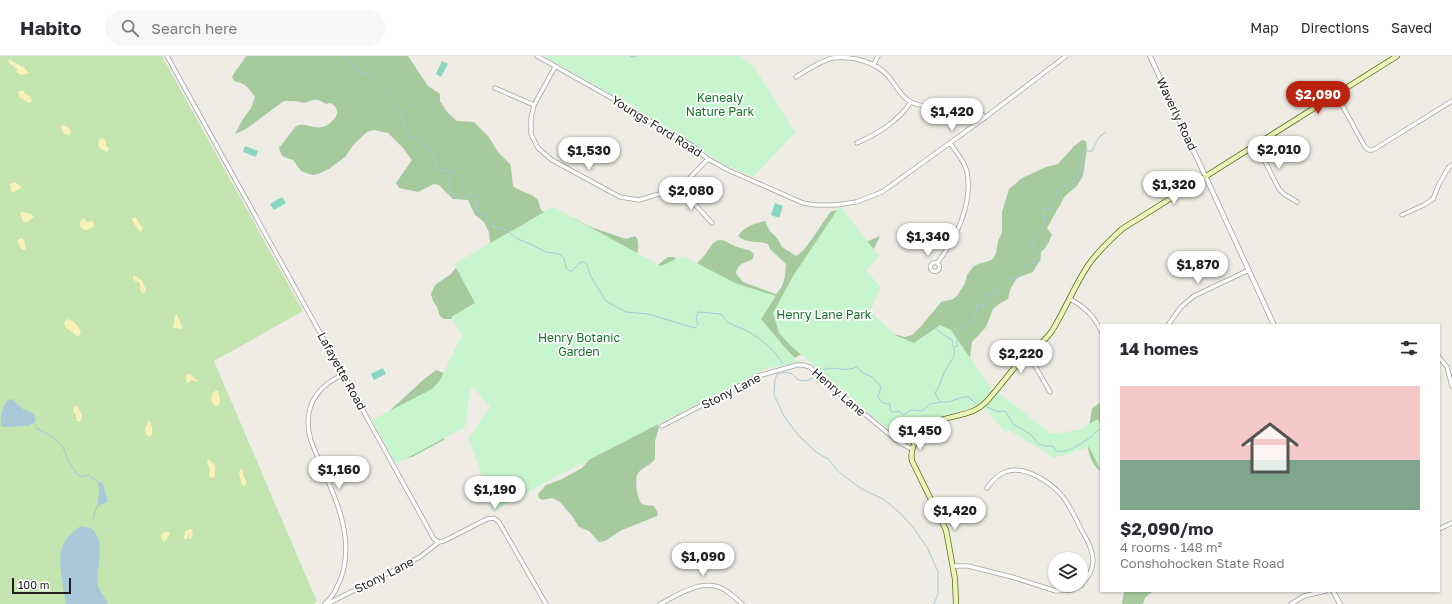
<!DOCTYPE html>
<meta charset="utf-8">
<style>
:root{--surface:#fff;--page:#f7f7f7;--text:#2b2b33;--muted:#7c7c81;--line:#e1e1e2;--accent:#bb2311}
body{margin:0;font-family:"Golos Text",sans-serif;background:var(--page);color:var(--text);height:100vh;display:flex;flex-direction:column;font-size:15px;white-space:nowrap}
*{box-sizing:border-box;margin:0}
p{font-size:13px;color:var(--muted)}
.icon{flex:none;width:22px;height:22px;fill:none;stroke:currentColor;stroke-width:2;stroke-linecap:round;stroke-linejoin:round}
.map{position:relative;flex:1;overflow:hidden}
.side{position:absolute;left:1100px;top:268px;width:340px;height:268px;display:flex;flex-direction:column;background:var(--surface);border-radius:0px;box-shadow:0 1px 3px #0004}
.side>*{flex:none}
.tools{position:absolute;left:1048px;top:496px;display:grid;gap:8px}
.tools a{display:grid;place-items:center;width:40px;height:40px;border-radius:50%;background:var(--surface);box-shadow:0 1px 3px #0004;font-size:20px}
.scale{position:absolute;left:12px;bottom:10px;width:59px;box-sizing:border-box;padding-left:4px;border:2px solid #1e1e1e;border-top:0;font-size:11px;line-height:14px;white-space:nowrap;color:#1e1e1e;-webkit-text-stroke:3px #fff;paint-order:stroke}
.price{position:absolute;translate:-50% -34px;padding:0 9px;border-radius:14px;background:#fff;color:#222;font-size:13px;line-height:26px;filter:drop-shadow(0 1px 2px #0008)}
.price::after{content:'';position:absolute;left:50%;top:24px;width:12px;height:9px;margin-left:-6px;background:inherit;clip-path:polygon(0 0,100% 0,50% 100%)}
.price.active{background:var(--accent);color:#fff}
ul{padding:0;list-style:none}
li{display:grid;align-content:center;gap:8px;height:212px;padding:0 20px}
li+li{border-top:1px solid var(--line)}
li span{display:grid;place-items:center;height:124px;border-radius:0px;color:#555}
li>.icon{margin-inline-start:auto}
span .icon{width:72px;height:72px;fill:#fffc;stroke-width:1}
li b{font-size:17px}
h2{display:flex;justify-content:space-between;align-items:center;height:48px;padding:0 20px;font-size:17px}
header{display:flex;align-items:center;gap:24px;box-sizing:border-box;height:56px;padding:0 20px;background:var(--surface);border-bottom:1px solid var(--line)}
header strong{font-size:19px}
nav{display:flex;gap:22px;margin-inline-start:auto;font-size:14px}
.search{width:280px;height:36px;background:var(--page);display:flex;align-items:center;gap:10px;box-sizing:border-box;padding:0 14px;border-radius:22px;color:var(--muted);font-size:15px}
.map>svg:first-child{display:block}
</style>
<header>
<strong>Habito</strong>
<div class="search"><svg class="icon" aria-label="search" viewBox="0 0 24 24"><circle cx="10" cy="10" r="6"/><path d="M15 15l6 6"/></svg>Search here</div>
<nav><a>Map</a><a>Directions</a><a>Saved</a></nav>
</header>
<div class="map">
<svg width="1452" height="548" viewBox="0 0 1452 548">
<rect width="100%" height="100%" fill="#eeece5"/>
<!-- grass -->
<path fill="#c4e4b0" d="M0,0H162L303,255L214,305L317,546L313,548H0Z"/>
<!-- forest -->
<path fill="#a6ca9e" d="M246,0H408L428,30L440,38V45L447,56L457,65L474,66L488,80L498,96L510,108L511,112L513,130C520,136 531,137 537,143C540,147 539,151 542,155L576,163L588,170L626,183L635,180C640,185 638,193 637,199L655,208H659L668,201H674L684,208H696C699,205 702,202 705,199C709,194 712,184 720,184C725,184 732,189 737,191C743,193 750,193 754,198L753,203C744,208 741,205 736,216L737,219L743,226L776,238C785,230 785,219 786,208L770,193L768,188C757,184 746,188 738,180C742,172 756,166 765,165L770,175L777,182L782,191L796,200C806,195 823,166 831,155L839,154L866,186L880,180L864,214L871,256L872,259L889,275L897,279L905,281L912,279L923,268L941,246L953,243L957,240L965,227L967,219L973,211L980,207L986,206L993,203L996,197L998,185L1002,177V156L1009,133L1022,122L1046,111L1058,108L1074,90L1082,84L1086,85L1087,92L1083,120L1077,130L1065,140L1047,172L1052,179L1046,191L1041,196L1040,204L1033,216L1017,222L1010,234L1008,243L999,248L993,253L986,271L972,286L970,302L807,298L800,299L787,306L475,251L453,263H444L440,260L437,251L433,245L431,238L435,229L451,218L458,209L489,191L490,186L489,176L484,166L475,159L468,144L453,143L439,129L434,128L418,136L399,132L396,127L412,104L404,93L388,77L374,74L367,76L354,88L345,101L329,113L318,118L312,119L301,115L293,104L284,101L281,98L279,92L296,70C309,65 316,78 330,67C333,64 336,62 337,57C337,51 334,49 330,47L326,48C315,41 315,44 304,47L296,45H284L246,73L235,78L243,63L251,52L255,41C249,32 245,27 234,25L232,21C235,14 242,8 246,0Z
M436,314L446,318L444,384L412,401L401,404L383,361L423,324Z
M1101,346V416C1081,400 1089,374 1092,352Z
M658,367L659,372L655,385V403C651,409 643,411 638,417C634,422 637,444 642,448C645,450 650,449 654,450L658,457L657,460L622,474L605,485L599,486L589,475L579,471L572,460L560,446L552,442L542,444L539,442L538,438L546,429L562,423L582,412L591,402Z
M1124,535H1153L1145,542L1143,548H1122Z"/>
<!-- sand -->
<path fill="#f8f2b9" d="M10,4L25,12L29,17C25,20 20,19 16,16L18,13L14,12V9L12,10L8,5Z
M23,34L25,38L30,40L32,45L29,47L20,42L18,36Z
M63,69L69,72L71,76L69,79L64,78L60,71Z
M99,83L102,82L106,84V89L109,93L107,96L101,93L98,89Z
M15,126L22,132L11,137L10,128Z
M22,156L31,158L34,161L29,165L23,166L20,158Z
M135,161L143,172L142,175L140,176C137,172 133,167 132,163Z
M83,162L85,163L87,166L93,165L94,167L93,171L87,174L82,173L79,168Z
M21,182L24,184L26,193L24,194L21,193L18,186V184Z
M133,220C140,219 146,230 146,236L142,237L140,233V227L133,224Z
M177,258L182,271V273L173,272L175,259Z
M67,263C75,265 79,270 81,277L79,280H77L65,271L64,266Z
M188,318H190L197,324L198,326L191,324L187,328L186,320Z
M215,335H218L220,345L219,349L217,350L213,348L211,344L212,338Z
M75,350H77L82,359L81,365H77L76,359L73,355L74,351Z
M149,364C152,368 154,377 150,381L146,378L145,373Z
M208,403L210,404L215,410V420L212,422L209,420L210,413L207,406Z
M242,413L243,415V419L247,426L245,430L242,429L239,418L240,414Z
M192,473L193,478L190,484L189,483V477L187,483H184L185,475Z
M164,476H168L170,477L165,486L162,484L161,480Z"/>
<!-- park -->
<path fill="#c6f5ce" d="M543,0H740L755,12L795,77L753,121L719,106L689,85L654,65L633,50Z
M840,150L879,200L866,215L881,231L870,255L897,280L914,287L940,269L951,274L993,335L1000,338L1051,378L1079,374L1098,363L1101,370V415L1089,391L1054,402L1009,374L1005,376L980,347C969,355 958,354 945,359C930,364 916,377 909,391L791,290L779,277L773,257L793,220Z
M553,151L661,210L683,200L735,227L776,240L761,263L787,294L799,306L765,313L550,424L494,455L469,382L490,351L471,329L465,371L396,408L372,364L432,333L440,324L462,279L451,261L475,247L454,208Z"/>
<!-- pitch -->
<path fill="#8ad7c1" d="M442,5L448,8L441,21L436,18Z
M245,90L258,95L256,101L243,96Z
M282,141L286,147L274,154L270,148Z
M775,147L783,150L779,162L771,159Z
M383,312L386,318L374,324L371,318Z"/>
<!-- water -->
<path fill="#a9c9d8" d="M12,343L23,353L33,357L36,364L34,367L28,370L1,371C0,362 2,351 8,344Z
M98,426H100L103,429L108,445L107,446L98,450V448L99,434Z
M81,470L91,472C108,487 95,510 98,529C99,534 106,543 108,548H66C64,540 63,531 62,523C58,498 59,485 81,470Z"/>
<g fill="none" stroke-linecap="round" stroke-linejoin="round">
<!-- stream -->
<path stroke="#a9c9d8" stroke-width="1" d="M342,0L358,15L364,17L370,20L393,43L400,54L405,71L410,80L421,86L426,92L433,95L437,112L442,115H453V118C444,125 449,142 461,142C466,142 469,139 474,139L476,142V152L480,157L487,160L494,171L506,174L518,183L530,188L546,196L559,198L564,202L566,212L569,215H572L581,206H584L587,208L591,221L606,245L626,256L648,258L695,272L698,268L696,262L698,256L721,258C724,261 726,266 729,267C736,271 743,272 749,276C763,284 775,295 783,308
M630,0L634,1L636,0
M932,267L938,275L953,285L952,289L954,291
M820,317C829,306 843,318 856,311L865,318L872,321L881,331L878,341C881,346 884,348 890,348V354L893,356L898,355L904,359L911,354L922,355L930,348L942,346H948L964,341H968L977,348
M815,320C811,324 803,327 797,323C795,321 794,318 790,317C786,316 782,317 777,318L775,324L774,339L784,360L798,379L816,396L828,403L838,415L848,423L862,433L883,443L900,457L913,471L928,493L938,516V538L934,548
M940,346L935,337L940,328L944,317L954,300V291L957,290V275L959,273C971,271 976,260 977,249H984L989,244L991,237L999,234C1000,218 1015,227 1022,218C1024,215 1024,212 1027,209L1040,205V200L1032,186L1033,183L1041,176L1042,170L1045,164L1043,154L1051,153L1058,136L1062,130C1083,127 1081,112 1084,95H1092L1099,81L1106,76
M987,351L998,356L1003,355L1006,356L1013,368L1030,378L1039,388L1045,390H1053L1056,395C1068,398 1082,387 1091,381C1094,378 1096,374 1101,373
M35,368L36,372L51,380L63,391L68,404L77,418L82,421L88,419L98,426
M93,463L96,453L98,449"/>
<!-- minor casing -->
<g stroke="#a2a2a2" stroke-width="5">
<path id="minor" d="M167,0L434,483L439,486L444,485L487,463L494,462L499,466L546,548
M537,0L617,45L663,73L691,89L708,103L728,114L803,147L816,149H836L856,146L882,136L983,63L1066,0
M874,8L878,0
M555,11L534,49L531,62V78L538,92L552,104L620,141L639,144L680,132L708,103
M796,21C807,14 820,5 833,2C853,0 876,6 888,20C897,30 902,44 916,48C943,57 964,32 985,62
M495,32L534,49
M1336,38L1365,91L1369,94H1373L1452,45
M857,87C879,77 897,66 911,46
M1256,88L1279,133L1284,138L1297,146
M680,132L712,167
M1402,159L1424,149L1433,143L1439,128L1449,111L1452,109
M930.5 211a4.5 4.5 0 1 1 9 0a4.5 4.5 0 1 1-9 0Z
M937,207C956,183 973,148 967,116C965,106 956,96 950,87
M1070,243C1085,251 1094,260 1101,275
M1168,269L1181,251L1194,240L1249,214
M1027,300L1034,308L1050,336
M1439,301L1447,311L1452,330
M662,370L758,320L797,309H803L810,311L824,325L900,387L912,393
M987,432C992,425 997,419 1005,416C1024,408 1052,427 1063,441C1070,450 1075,461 1080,471C1085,481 1093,492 1093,505C1093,514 1088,522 1081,529
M1439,473L1452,467
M953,510H968L1012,521L1056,535L1072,534L1081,529
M325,548C329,543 334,539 336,533C345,517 347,497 345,480C342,455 331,433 322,410C318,402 314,393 311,385C302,353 315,331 344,318
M327,548L420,501L439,486
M660,548C680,538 703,521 725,534C731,538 737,543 742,548
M1291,548L1304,540L1326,535"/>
</g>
<!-- tertiary casing -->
<g stroke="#a2a2a2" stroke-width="5.5">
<path id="tertiary" d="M1150,0L1274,269
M1333,535L1340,548"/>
</g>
<!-- secondary casing -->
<g stroke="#596c0e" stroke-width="6">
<path id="secondary" d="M956,548L955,523L946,474L912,405C910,396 913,389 917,382C936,354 967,366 986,346C996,335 1005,323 1015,311C1027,299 1042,289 1052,275C1065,254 1074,231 1087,211C1096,197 1110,184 1122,173L1397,0"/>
</g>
<!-- minor -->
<use href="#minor" stroke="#fff" stroke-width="3.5"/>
<!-- tertiary -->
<use href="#tertiary" stroke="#fff" stroke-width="4"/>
<!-- secondary -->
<use href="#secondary" stroke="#ecf4be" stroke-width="4.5"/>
</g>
<g text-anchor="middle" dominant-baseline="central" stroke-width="3.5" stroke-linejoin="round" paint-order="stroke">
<!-- park labels -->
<g font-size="12" fill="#157427" stroke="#fff">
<text x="720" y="41">Kenealy<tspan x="720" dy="14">Nature Park</tspan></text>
<text x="824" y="258">Henry Lane Park</text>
<text x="579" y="281">Henry Botanic<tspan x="579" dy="14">Garden</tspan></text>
</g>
<!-- street labels -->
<g font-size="12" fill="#1e1e1e" stroke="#fff">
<text transform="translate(1177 58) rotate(65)">Waverly Road</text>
<text transform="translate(657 70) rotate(32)">Youngs Ford Road</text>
<text transform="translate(342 315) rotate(61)">Lafayette Road</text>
<text transform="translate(731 335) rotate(-27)">Stony Lane</text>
<text transform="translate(839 336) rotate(41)">Henry Lane</text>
<text transform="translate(384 519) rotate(-27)">Stony Lane</text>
</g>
</g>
</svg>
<div class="tools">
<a><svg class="icon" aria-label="layers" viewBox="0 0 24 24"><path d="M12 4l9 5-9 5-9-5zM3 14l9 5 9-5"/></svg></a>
</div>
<div class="scale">100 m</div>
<b class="price active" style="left:1318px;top:59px">$2,090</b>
<b class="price" style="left:952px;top:76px">$1,420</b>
<b class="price" style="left:1279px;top:114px">$2,010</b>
<b class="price" style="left:589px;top:115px">$1,530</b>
<b class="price" style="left:1174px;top:149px">$1,320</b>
<b class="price" style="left:691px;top:155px">$2,080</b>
<b class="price" style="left:928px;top:201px">$1,340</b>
<b class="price" style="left:1198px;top:229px">$1,870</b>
<b class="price" style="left:1021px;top:318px">$2,220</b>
<b class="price" style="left:920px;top:395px">$1,450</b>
<b class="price" style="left:339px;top:434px">$1,160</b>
<b class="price" style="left:495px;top:454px">$1,190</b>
<b class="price" style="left:955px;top:475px">$1,420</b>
<b class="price" style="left:703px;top:521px">$1,090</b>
<section class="side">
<h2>14 homes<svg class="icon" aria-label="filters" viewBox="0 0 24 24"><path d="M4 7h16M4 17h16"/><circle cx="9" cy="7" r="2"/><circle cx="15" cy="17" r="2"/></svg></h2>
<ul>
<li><span style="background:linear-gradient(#f6c9c9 60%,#7fa58c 0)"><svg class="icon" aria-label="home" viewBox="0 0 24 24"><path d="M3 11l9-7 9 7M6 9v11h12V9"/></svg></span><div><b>$2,090/mo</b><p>4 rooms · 148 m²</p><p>Conshohocken State Road</p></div></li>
</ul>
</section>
</div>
